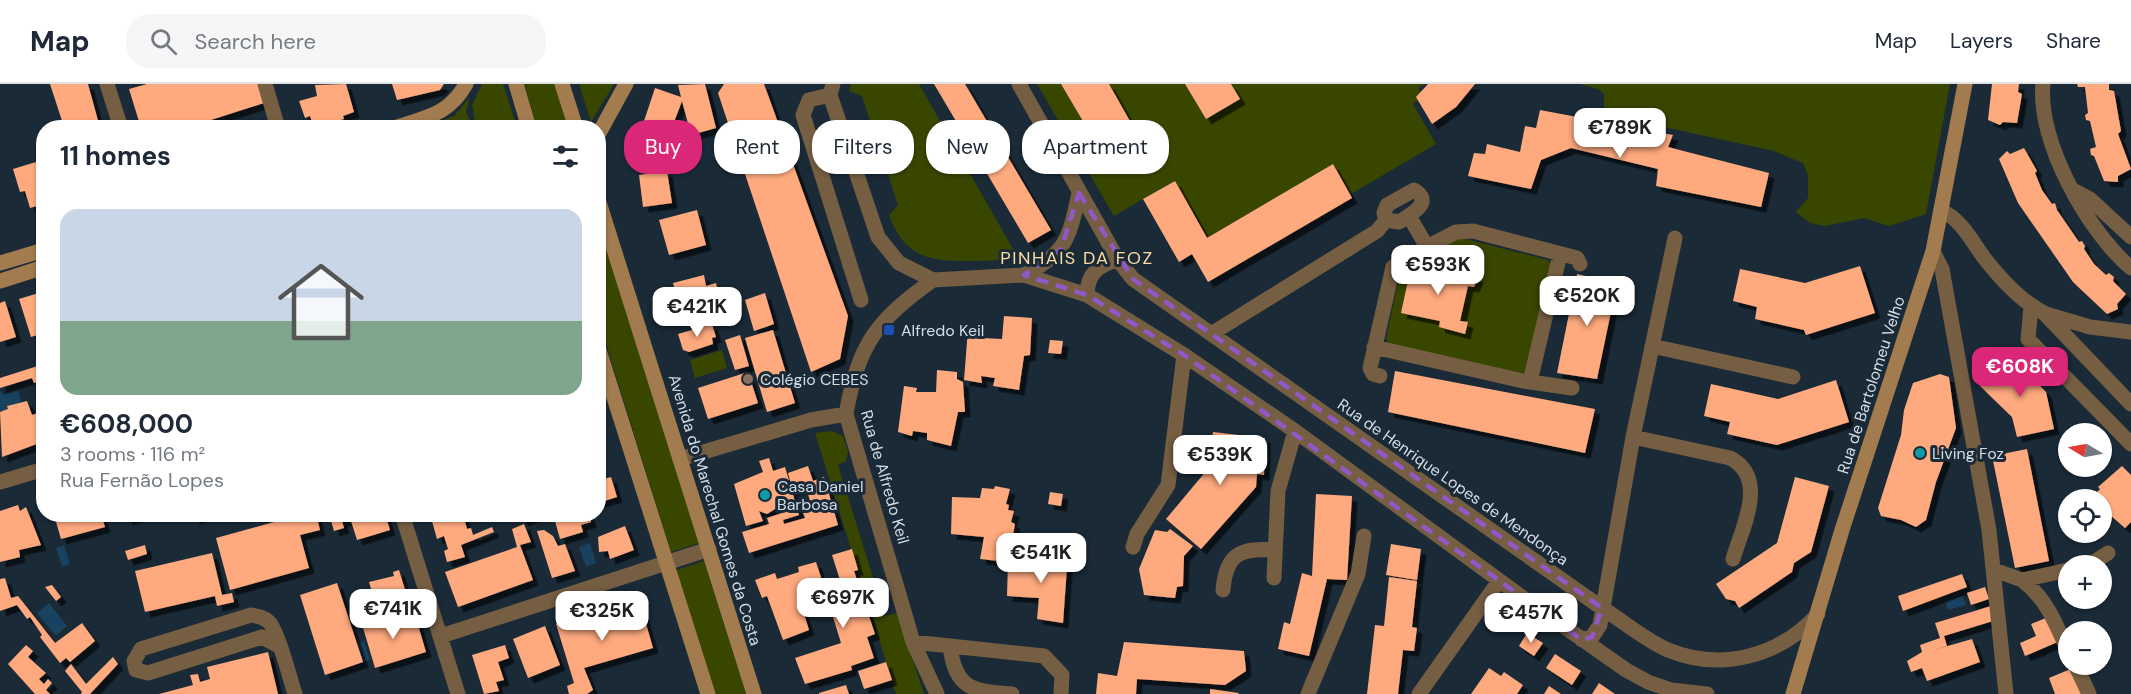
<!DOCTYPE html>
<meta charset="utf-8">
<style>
:root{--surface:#fff;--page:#f6f6f7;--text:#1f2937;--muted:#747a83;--line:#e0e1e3;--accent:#db2777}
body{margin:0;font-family:"DM Sans",sans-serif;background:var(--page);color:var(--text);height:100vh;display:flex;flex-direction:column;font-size:22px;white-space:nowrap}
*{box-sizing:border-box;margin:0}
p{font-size:20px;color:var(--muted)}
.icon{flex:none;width:33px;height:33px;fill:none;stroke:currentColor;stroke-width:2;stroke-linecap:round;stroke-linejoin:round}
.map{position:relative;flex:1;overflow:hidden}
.details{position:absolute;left:36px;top:36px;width:570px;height:402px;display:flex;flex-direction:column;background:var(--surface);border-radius:24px;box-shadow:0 2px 4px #0004}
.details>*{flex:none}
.banner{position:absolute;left:624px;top:36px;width:570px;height:54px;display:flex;gap:12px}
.needle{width:39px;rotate:280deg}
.controls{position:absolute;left:2058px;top:339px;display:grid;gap:12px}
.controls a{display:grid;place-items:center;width:54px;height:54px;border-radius:50%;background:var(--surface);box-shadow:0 2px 4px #0004;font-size:30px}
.price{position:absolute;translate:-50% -51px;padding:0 14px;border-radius:12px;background:#fff;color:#222;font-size:20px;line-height:39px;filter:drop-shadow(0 2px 3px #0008)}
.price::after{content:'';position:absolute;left:50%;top:36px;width:18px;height:14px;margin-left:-9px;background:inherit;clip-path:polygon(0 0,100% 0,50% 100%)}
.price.selected{background:var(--accent);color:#fff}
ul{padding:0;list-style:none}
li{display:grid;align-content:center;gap:12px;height:318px;padding:0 24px}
li span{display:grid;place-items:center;height:186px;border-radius:18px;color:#555}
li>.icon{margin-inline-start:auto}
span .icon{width:108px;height:108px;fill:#fffc;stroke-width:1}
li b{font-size:26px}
h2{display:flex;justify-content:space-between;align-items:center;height:72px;padding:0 24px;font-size:26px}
.tag{padding:0 21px;border-radius:24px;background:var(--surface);box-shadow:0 2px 4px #0004;font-size:21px;line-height:54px}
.tag.selected{background:var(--accent);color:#fff}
header{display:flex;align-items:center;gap:36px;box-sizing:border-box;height:84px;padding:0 30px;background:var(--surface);border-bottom:2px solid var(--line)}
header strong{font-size:28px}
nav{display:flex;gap:33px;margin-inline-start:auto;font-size:21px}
.search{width:420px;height:54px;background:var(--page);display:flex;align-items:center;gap:15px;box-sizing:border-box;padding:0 21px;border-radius:24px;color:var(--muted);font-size:22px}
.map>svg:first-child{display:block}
</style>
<header>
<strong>Map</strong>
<div class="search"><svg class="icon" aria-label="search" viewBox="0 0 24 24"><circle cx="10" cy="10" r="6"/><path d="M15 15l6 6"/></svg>Search here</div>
<nav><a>Map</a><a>Layers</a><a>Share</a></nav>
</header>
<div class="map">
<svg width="2131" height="610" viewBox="0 0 2131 610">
<defs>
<filter id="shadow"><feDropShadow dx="5.5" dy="5.5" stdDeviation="0" flood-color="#0009"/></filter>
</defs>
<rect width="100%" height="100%" fill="#1a2a37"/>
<!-- green -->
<path fill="#394600" d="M482,0H503L517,43H482L475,37L472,21Z
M524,0H555L568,43H537Z
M579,0H614L591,38Z
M851,0H919L1017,172C1002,177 987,177 971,177C930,178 904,173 889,131L898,121L862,12L849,7Z
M1037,0H1061L1100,66L1135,45L1109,0H1185L1206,35L1240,15L1231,0H1425L1418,4L1423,13L1413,20L1436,60L1351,110L1333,80L1207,154L1174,97L1114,132Z
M1580,0H1950L1926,130L1889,142L1864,134L1825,142L1810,139L1796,128L1808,114V92L1803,79L1774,67L1604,30V10L1598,5Z
M470,13L466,28L474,43H424L454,32Z
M598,140L699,459L671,468L599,238Z
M1458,153L1548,176L1551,182L1526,289H1517L1390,261L1386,255L1401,184Z
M722,266L727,284L695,294L690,276Z
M832,347L843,352L848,367L846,377L838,381L885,532L897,529L924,610H896L815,349Z
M704,477L746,610H716L676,486Z"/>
<!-- water -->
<path fill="#184260" d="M0,306L3,311L18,307L21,318L8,322V325L0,328Z
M590,459L596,479L586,483L579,463Z
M64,461L70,480L62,483L56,464Z
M1963,512L1966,521L1948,526L1945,517Z
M49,519L67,542L56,552L37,529Z
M364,557L370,576L363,578L357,559Z"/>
<!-- building -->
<path fill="#fea97e" filter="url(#shadow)" d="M50,0H88L100,44H74V41L64,43Z
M147,0H258L264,19L186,44H141L129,5Z
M346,0L354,28L343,32L344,35L321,42L320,39L313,41L310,32L305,34L299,17L317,12L315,1Z
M392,0H444L440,6L397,16Z
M705,0L716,44L691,51L682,17L671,46L644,37L655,4L681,13L678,1Z
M724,0H764L848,232L840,275L811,288L718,9Z
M934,0H965L1051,146L1028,159Z
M1061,0H1109L1135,46L1100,66Z
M1185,0H1231L1240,15L1206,35Z
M1428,0H1475L1456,23L1432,40L1416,13Z
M1992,0H2019L2018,8L2022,10L2017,39L2003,38L2000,41L1988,36Z
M2077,0H2109V6L2114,7L2121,47L2118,50L2131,85L2118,92V98L2104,97L2094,72L2091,71L2090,65L2096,63L2090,37L2086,36L2085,31L2088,29L2085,3H2078Z
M1540,26L1673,51L1668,63L1769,89L1761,123L1656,102L1658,85L1571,64L1541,76L1531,105L1468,92L1474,69L1485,70L1487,60L1520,68L1525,42L1536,44Z
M2024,64L2037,87L2035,89L2042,106L2052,120L2055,119L2057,126L2079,158L2082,157L2085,162L2084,165L2094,180L2106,191L2109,189L2114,193L2113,197L2126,210L2117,220L2118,225L2107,230L2073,198L2018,119L1999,75L2007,67L2010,70Z
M36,78L37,85L44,83V120L30,124L25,107L20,108L13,85Z
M1333,80L1352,114L1208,198L1192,170L1179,178L1143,115L1175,97L1207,154Z
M667,87L672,119L643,123L639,91Z
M697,126L706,161L669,171L659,136Z
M1412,178L1465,190L1464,194H1468L1469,191L1478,193L1474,203L1468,202L1460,237L1468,238L1465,250L1439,243L1440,237L1401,229Z
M1860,182L1875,229L1806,251L1804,246L1755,235L1757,223L1733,217L1740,185L1805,199Z
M1577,190L1617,199L1597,295L1557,289Z
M704,191L706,202L716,199L720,216L680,226L673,199Z
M42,208L44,249L31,253L19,215Z
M765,209L774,240L754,247L745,216Z
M5,217L16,253L0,258V219Z
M1004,232L1032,234L1030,271L1024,272L1019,306L993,302L995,294L981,292L982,299L964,296L968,245L983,250L982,254L1002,255Z
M712,240L716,253L712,254L713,260L689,268L683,266L678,250Z
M773,246L795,319L767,328L745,254Z
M740,251L749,282L735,286L725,256Z
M1050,256L1063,257L1061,270L1048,269Z
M2010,271L2046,308L2054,345L2017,353L2012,333L1980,302Z
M44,280V296L34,299L32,294L0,304V294Z
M937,286L957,288V295L963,298L965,328H958L951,362L927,356V349L913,347L912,352L898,348L904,302L917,304L916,308H936Z
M1395,287L1595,325L1585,369L1388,328Z
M748,288L758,319L708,335L698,304Z
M1940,290L1949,293L1956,344L1936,398L1926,436L1916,443L1901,436L1881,432L1878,424L1901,351L1904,326L1913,299Z
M1836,296L1849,338L1777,361L1727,350L1730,338L1704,332L1711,300L1778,315Z
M27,317L32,331L44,327V343L37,346L42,358L2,373L0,328L8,325L7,322Z
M1213,348L1265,354L1264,391L1257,390L1256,403L1201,465L1166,435L1207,386Z
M2027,365L2049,477L2015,484L1992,372Z
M769,374L773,387L785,383L799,431L783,436L784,440L805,434L800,420L810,417L806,403L793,407L788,389L808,382L813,397L824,393L838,441L749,469L742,448L769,440L767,434L782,429L780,422L767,430L759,427L763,437L746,442L734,400L763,388L759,377Z
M2122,382L2131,391V438L2125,444L2102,424V416L2091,414L2100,405L2098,403Z
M598,388H601L604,395L611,393L617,413L598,419Z
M1795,393L1829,402L1811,468L1794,479L1792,488L1739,524L1735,517L1726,515L1716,500L1777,459Z
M995,402L1010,405L1006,420L1009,421L1008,426L1014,427L1011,438L1015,440L1008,478L980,475L984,453L951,450L952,413L980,414L982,404L994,405Z
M1050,408L1063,410L1061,422L1048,420Z
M1316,410L1352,412L1347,496L1327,495L1309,572L1278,565L1284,538L1290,540L1302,489L1312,492Z
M18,421L20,427L26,423L41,461L19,466L20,473L0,478V427Z
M56,430H101L105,443L61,455L54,431Z
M125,430H144V431L127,436Z
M193,430H207V431L194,435Z
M303,430H316L320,446L300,451L309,484L230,506L216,454Z
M329,430H346L347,436L342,437L344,444L334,447Z
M358,430H385L390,446L357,456L351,437L360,435Z
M430,430H463L467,445L471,444L473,451L492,443L494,448L461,461L465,473L447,478L444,467L448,465L444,452L437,455Z
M520,430H539V431L522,437Z
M553,430L589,431L591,438L581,441L583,448L560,455Z
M524,440L531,458L520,461L533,496L458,523L445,488L517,463L512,445Z
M625,442L634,466L610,475L608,467L599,468L598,453Z
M1170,445L1193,462L1184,472L1183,502L1177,503L1175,514L1144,511L1139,485L1155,446L1167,448Z
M544,446L553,452L558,462L565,460L575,487L552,494L537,447Z
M1391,460L1421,465L1417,496L1386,491Z
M145,461L147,470L128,476L125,467Z
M852,465L858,486L854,487L875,550L867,553L874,574L851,582L852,586L805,600L795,574L841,559L829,520L846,515L832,471Z
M1052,466L1066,467L1063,482L1067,483L1063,539L1037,535L1039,514L1007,512L1008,478L1038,479L1039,469L1051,470Z
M212,469L222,511L232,509L234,518L217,522L215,512L145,528L135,487Z
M816,478L826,509L800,517L809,546L783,556L767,512L762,514L755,496L775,489L777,495L799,488L798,483Z
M399,486L407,512L391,517L393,525L378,529L369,498L394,492L393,488Z
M1962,490L1967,503L1903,527L1898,512Z
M1389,493L1417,497L1412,543L1417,544L1414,567L1403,566L1398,610H1367L1375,541L1384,542Z
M5,494L11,514L18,512L55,559L82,539L95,557L70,578L66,574L60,579L40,553L42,551L30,533L27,535L17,521L0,527V495Z
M337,499L363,578L325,591L300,511Z
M52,501L61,513L56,517L45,503Z
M1985,503L1989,515L1971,521L1967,509Z
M640,519L653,564L584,584L593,606L587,610H569L567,602L574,599L556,540L567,536L568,541L601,530L605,541L614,538L611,527Z
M1991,522L1993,537L1944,552L1947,562L1927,568L1972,555L1980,578L1927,597L1922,584L1911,588L1907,577L1922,568L1920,561L1940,554L1935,539Z
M415,531L426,568L375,584L361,537L374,532L378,542Z
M2046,534L2060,557L2025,572L2020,559L2036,552L2031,540Z
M545,542L560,581L528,594L513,555Z
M1527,549L1543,559L1534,572L1519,562Z
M1124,558L1244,567L1246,587L1225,601L1137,595L1136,610H1096L1098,589L1117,592Z
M26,561L33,567L28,573L46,589L39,595L44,600L48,595L52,599L46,606L50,610H35L8,580Z
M505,561L509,574L498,578L504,596L496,598L499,607L484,610L472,571Z
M268,568L278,610H159L193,601L190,591L198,590L200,598L210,595L207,583Z
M1555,570L1581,587L1572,601L1546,584Z
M113,573L118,580L90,610H81L82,608L65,587L71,580L86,600Z
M886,578L892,596L864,605L858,587Z
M1489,584L1501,592L1504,588L1523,601L1517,610H1471Z
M2073,584L2084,610H2055L2049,594Z
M1599,599L1615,610H1592Z
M846,601L849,610H819V609Z
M1549,602L1561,610H1544Z
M1210,605L1239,609L1238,610H1210Z"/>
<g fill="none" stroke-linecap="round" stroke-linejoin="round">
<!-- street -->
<path stroke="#765e42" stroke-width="15" d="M107,0L121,44
M265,0L278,44
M833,0L830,11L878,153L899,179L933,196L1024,191L1087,211L1184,271L1295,347L1522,513L1626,586L1648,598L1671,606L1707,610
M1019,0L1118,176L1133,195L1602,524C1623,537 1645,556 1668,566C1722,588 1780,572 1818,530
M2043,0C2037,57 2088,148 2131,184
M830,11L809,16L803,31L861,216
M1414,106C1435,118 1410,131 1399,138L1386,136L1384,129L1387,121Z
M2075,107L2090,115L2131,153
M1942,127C1962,136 1972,158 1985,175C2000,194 2022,218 2044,229L2131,320
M1427,163L1456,148L1473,147L1577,174L1580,180
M1933,167L1942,185L1989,446L2006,610
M1024,191C1067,168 1069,155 1079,109
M933,196C876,237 859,259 846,330L913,558L937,610
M1087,211C1087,190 1098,181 1118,176
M2031,223L2028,255L2131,360
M2046,230L2090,243L2131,248
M1211,250L1377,147L1386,136
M1652,262L1793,293
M1374,263L1523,297L1572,304
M1380,292L1373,290L1370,284L1393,183L1427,163L1409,132
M1530,298L1560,170
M1633,353L1730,374C1769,394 1742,444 1733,475
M680,375L811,336L846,330
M0,398L44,385
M402,430L458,610
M1133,463L1137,450L1168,401L1184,271
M2088,482L2108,469
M1994,486L2022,496L2068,486
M1274,494L1278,407L1295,347
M2022,496C2047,515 2056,540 2068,567
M1223,506C1226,468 1242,464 1275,466
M441,552L709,465
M1582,556L1592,553L1600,541L1633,353L1675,154
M913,558L1044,572L1062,591L1061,610
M279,562L262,553L148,589L136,586L134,577L141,565L251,531C257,532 264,533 269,538C278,547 290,595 295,610
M950,563C956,606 973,607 1012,610
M2075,580L2089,610
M1308,610L1358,490L1364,452
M1419,610L1499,497"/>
<!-- secondary -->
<path stroke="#a27c4e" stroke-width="15" d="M516,0L529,44
M562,0L576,44
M394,44C426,33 449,31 466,0
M598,51L626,0
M598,115L754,610
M0,179L44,166
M0,197L44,183
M598,263L708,610
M1793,610L1842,446L1933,167L1965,0"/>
</g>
<!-- marked area -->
<path fill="none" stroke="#9158c9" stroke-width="4.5" stroke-dasharray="12 8" stroke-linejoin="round" d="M1079,109L1133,195L1602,524L1592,553L1582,556L1184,271L1087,211L1024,191L1061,165Z"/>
<!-- markers -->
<rect fill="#1a4fb4" stroke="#1a2a37" stroke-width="2" x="883" y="240" width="12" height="12" rx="3"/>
<circle fill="#8d6e63" stroke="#1a2a37" stroke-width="2" cx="748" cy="295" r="6"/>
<g fill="#0f9aa8" stroke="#1a2a37" stroke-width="2">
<circle cx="1920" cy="369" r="6"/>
<circle cx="765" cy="411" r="6"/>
</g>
<g text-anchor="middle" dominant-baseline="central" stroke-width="6" stroke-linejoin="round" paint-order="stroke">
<!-- poi labels -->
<g font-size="16" fill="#d3dde7" stroke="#1a2a37" text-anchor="start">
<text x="901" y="246">Alfredo Keil</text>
<text x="760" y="295">Colégio CEBES</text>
<text x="1932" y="369">Living Foz</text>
<text x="777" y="402">Casa Daniel<tspan x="777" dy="18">Barbosa</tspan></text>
</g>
<!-- street labels -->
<g font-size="16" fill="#d3dde7" stroke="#1a2a37">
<text transform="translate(1871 301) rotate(-72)">Rua de Bartolomeu Velho</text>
<text transform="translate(885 393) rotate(74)">Rua de Alfredo Keil</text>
<text transform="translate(1453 398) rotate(35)">Rua de Henrique Lopes de Mendonça</text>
<text transform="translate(715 426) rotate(73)">Avenida do Marechal Gomes da Costa</text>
</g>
<!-- neighbourhood labels -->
<g font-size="18" letter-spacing="1.5" fill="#fddca4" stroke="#1a2a37">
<text x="1077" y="174">PINHAIS DA FOZ</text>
</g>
</g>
</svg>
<div class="controls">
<a><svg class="needle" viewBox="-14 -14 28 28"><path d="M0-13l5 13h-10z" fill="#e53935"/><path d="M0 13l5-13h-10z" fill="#747a83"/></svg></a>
<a><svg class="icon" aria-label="locate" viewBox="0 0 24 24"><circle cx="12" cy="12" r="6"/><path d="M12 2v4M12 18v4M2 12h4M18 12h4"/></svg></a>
<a>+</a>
<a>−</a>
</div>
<b class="price" style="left:1620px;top:75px">€789K</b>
<b class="price" style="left:1438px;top:212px">€593K</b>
<b class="price" style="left:1587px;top:243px">€520K</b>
<b class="price" style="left:697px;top:254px">€421K</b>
<b class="price selected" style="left:2020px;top:314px">€608K</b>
<b class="price" style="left:1220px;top:402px">€539K</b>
<b class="price" style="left:1041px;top:500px">€541K</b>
<b class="price" style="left:843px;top:545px">€697K</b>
<b class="price" style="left:393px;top:556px">€741K</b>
<b class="price" style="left:602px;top:558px">€325K</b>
<b class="price" style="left:1531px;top:560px">€457K</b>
<div class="banner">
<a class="tag selected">Buy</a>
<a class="tag">Rent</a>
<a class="tag">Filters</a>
<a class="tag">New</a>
<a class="tag">Apartment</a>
</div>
<section class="details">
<h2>11 homes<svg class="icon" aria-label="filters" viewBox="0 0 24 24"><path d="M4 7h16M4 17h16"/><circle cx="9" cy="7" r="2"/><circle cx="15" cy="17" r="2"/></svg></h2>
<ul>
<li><span style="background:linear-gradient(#c9d6e8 60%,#7fa58c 0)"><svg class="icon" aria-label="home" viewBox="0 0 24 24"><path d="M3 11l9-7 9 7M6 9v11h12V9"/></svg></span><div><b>€608,000</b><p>3 rooms · 116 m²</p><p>Rua Fernão Lopes</p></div></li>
</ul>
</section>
</div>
